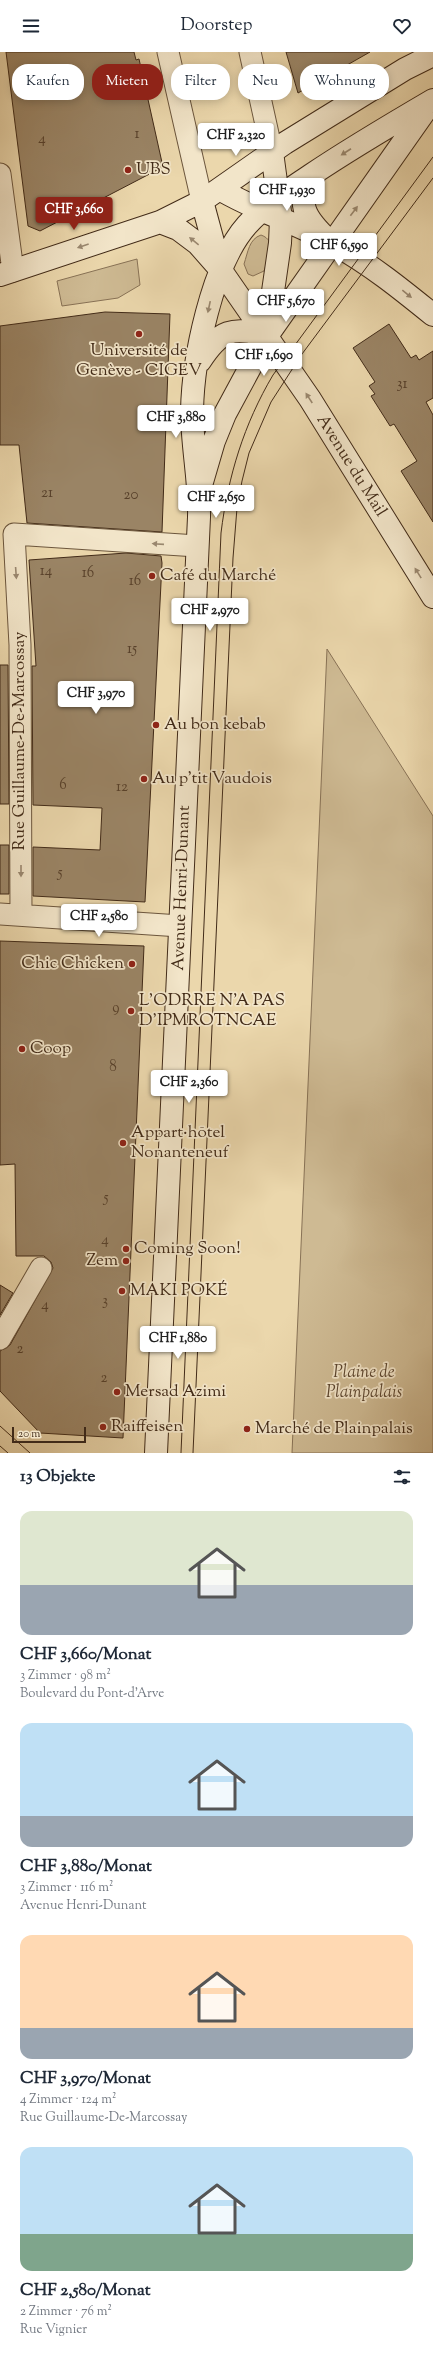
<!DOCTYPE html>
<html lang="de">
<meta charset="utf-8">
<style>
:root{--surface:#fff;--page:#f2f2f3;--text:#1f2937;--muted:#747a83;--accent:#8f2418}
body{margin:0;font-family:"Sorts Mill Goudy",serif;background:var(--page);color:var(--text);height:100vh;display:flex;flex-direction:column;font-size:15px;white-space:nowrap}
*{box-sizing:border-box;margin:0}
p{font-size:13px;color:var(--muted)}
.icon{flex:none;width:22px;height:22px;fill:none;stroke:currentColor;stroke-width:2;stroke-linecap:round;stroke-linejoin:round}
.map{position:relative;height:1401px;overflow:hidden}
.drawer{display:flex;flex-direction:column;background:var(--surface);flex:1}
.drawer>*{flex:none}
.guide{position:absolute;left:12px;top:12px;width:409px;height:36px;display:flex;gap:8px}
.scale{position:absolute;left:12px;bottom:10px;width:74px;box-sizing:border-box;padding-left:4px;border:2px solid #422b18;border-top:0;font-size:11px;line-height:14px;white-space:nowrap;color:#422b18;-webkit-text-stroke:3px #f2e5c9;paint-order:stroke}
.price{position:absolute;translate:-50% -34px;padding:0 9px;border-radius:4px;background:#fff;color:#222;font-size:13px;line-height:26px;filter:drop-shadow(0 1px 2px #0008)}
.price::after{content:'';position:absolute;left:50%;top:24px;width:12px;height:9px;margin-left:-6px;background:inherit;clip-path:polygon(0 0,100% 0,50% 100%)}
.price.on{background:var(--accent);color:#fff}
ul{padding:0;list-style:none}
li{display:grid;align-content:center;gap:8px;height:212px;padding:0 20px}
li span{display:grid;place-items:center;height:124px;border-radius:12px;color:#555}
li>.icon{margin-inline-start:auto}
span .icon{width:72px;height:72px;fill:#fffc;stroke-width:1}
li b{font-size:17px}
h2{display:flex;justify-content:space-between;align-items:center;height:48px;padding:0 20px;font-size:17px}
.tag{padding:0 14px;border-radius:16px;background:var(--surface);box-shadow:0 2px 10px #0003;font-size:14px;line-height:36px}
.tag.on{background:var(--accent);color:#fff}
header{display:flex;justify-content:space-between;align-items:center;height:52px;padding:0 20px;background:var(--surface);font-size:18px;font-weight:600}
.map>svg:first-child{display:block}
</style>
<header><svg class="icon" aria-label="menu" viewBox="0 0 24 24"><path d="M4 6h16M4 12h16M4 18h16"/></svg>Doorstep<svg class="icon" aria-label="heart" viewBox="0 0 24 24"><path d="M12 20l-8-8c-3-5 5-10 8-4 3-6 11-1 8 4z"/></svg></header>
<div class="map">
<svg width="433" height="1401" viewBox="0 0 433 1401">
<rect width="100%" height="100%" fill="#ebd7ac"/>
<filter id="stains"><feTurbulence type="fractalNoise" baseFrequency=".005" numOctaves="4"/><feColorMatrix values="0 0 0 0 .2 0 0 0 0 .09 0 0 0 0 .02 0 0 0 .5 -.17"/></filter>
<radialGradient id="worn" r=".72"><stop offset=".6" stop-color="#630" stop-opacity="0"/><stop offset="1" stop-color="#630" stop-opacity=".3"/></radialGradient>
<!-- green -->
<path fill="#ceba93" stroke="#887256" d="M261,183C278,189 268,207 264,219L253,224L248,222L244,212C248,200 249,187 261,183Z
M137,207L140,233L118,246L62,254L57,229Z
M327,597L433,764V1401H292Z"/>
<!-- building -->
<path fill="#9a8465" stroke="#422b18" d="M6,0H134L136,8L139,7L163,115L40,179L28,174Z
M286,0H370L298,41Z
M105,260L170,262L162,480L27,471L19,393H0V274Z
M389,272L411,306L416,303L419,308L433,299V346L426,350L433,363V470L401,419L417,409L394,372L390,374L371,344L375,342L369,334L375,330L353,296Z
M126,501L161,504L162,511L145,850L33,844V795L100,798L102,756L33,753L32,614H36L29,508Z
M0,613H8L9,752H0Z
M0,793H9V842H0Z
M0,889L144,894L123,1386L40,1381L0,1339V1299L10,1293L53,1216L51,1210L44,1204H16L15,1112L0,1113Z
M0,1233L13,1241L0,1263Z"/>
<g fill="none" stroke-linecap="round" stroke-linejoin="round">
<!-- street casing -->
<g stroke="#6c563d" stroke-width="23">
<path id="street" d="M168,0L202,149
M250,0L272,100
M0,122L13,219
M0,862L180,874
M21,863L20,593L14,482L197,494
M0,1287L41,1216"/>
</g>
<!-- secondary casing -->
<g stroke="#422b18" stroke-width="24">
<path id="secondary" d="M317,119C297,148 300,160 324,184
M221,138C257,159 297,171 334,192C370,212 401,237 433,263
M202,149L219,212
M160,170L178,177L198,192L220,217L310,347L433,545
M0,223L160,170L202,149L285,91L405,17L433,3
M267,281L280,191L281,167L272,100
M200,309C220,278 232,274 267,284
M202,430L214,389L225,362L267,284L430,52
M156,1401L199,465C200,429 192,395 192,359C193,307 212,212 247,173C266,152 289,138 311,123C351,96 392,72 433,48"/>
</g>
<!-- street -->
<use href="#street" stroke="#f2e5c9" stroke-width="21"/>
<!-- secondary -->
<use href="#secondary" stroke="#f2e5c9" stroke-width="22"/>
<!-- tram -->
<path stroke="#422b18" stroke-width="1" d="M0,1374L30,1401
M0,1394L8,1401
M181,1401L221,481C228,424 244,372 273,323L433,105
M193,1401L233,506L237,456L242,429L249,401L271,350L302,302L433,126"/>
</g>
<!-- one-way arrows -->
<defs><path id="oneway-solid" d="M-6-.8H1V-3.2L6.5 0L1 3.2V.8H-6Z"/></defs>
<g fill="#9a8870">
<use href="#oneway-solid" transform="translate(346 100) rotate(147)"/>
<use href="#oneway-solid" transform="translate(354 159) rotate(-53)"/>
<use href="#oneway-solid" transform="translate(194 189) rotate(-141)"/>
<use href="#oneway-solid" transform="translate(83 194) rotate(161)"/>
<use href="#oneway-solid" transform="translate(407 242) rotate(39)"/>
<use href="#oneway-solid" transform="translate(209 255) rotate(102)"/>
<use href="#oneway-solid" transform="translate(309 346) rotate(-123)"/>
<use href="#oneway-solid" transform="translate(158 492) rotate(-176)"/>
<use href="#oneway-solid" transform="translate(16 521) rotate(86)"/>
<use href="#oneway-solid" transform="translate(418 521) rotate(-122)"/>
<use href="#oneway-solid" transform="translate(21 819) rotate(90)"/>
</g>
<!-- markers -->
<g fill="#8f2418" stroke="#f2e5c9" stroke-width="1.5">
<circle cx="128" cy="118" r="4"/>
<circle cx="139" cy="282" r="4"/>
<circle cx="152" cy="524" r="4"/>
<circle cx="156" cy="673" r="4"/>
<circle cx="144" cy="727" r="4"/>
<circle cx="132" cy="912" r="4"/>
<circle cx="131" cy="959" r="4"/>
<circle cx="22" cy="997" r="4"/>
<circle cx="123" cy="1091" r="4"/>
<circle cx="126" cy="1197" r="4"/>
<circle cx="126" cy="1209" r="4"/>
<circle cx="122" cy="1239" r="4"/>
<circle cx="117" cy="1340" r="4"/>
<circle cx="103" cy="1375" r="4"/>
<circle cx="247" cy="1377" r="4"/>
</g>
<g text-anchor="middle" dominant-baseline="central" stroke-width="3.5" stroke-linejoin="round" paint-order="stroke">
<!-- number labels -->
<g font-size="15" fill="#58412b">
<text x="137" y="82">1</text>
<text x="42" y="87">4</text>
<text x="402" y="332">31</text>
<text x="47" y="441">21</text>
<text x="131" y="443">20</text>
<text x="46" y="519">14</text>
<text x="88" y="521">16</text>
<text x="135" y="529">16</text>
<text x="132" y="597">15</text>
<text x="63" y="733">6</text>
<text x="122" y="735">12</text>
<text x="60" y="821">5</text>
<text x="116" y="956">9</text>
<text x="113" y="1015">8</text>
<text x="106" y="1146">5</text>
<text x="105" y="1188">4</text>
<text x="105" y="1249">3</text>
<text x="45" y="1253">4</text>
<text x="20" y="1297">2</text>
<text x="104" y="1326">2</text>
</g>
<!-- poi labels -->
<g font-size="17" fill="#422b18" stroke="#f2e5c9" text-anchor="start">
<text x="136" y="118">UBS</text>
<text x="139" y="299" text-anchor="middle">Université de<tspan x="139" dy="20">Genève - CIGEV</tspan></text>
<text x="160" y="524">Café du Marché</text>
<text x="164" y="673">Au bon kebab</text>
<text x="152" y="727">Au p'tit Vaudois</text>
<text x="124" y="912" text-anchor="end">Chic Chicken</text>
<text x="139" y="949">L'ODRRE N'A PAS<tspan x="139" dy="20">D'IPMROTNCAE</tspan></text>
<text x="30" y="997">Coop</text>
<text x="131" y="1081">Appart‧hōtel<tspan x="131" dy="20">Nonanteneuf</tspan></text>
<text x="134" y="1197">Coming Soon!</text>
<text x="118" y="1209" text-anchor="end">Zem</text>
<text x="130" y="1239">MAKI POKÉ</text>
<text x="125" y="1340">Mersad Azimi</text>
<text x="111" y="1375">Raiffeisen</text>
<text x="255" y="1377">Marché de Plainpalais</text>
</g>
<!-- street labels -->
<g font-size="17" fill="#422b18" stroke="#f2e5c9">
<text transform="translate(351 414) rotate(58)">Avenue du Mail</text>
<text transform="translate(20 689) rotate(-90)">Rue Guillaume-De-Marcossay</text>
<text transform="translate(182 836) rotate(-88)">Avenue Henri-Dunant</text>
</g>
<!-- park labels -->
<g font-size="17" font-style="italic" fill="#5e4831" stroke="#f2e5c9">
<text x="364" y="1321">Plaine de<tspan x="364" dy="20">Plainpalais</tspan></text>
</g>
</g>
<rect width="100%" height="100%" filter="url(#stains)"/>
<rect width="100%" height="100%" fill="url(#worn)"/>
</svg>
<div class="scale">20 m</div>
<b class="price" style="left:236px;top:105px">CHF 2,320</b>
<b class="price" style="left:287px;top:160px">CHF 1,930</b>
<b class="price on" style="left:74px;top:179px">CHF 3,660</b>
<b class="price" style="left:339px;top:215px">CHF 6,590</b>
<b class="price" style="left:286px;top:271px">CHF 5,670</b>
<b class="price" style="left:264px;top:325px">CHF 1,690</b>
<b class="price" style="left:176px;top:387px">CHF 3,880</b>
<b class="price" style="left:216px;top:467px">CHF 2,650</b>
<b class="price" style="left:210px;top:580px">CHF 2,970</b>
<b class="price" style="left:96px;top:663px">CHF 3,970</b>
<b class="price" style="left:99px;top:886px">CHF 2,580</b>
<b class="price" style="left:189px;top:1052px">CHF 2,360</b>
<b class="price" style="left:178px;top:1308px">CHF 1,880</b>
<div class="guide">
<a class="tag">Kaufen</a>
<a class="tag on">Mieten</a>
<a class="tag">Filter</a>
<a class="tag">Neu</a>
<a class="tag">Wohnung</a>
</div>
</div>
<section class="drawer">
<h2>13 Objekte<svg class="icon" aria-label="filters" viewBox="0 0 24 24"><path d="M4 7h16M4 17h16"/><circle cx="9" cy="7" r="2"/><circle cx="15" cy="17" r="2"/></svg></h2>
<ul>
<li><span style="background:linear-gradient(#dfe7d0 60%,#9aa5b1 0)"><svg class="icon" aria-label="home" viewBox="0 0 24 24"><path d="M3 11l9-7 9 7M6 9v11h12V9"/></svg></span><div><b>CHF 3,660/Monat</b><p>3 Zimmer · 98 m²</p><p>Boulevard du Pont-d'Arve</p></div></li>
<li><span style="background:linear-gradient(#bfe0f5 75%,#9aa5b1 0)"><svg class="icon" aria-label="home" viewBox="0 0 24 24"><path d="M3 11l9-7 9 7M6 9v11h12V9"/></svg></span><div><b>CHF 3,880/Monat</b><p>3 Zimmer · 116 m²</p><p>Avenue Henri-Dunant</p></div></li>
<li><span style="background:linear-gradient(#ffd9b3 75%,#9aa5b1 0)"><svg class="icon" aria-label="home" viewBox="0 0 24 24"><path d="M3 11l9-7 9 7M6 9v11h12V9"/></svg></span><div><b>CHF 3,970/Monat</b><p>4 Zimmer · 124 m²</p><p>Rue Guillaume-De-Marcossay</p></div></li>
<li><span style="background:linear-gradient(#bfe0f5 70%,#7fa58c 0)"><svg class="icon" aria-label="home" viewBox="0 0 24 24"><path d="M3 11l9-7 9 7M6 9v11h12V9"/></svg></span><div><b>CHF 2,580/Monat</b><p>2 Zimmer · 76 m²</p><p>Rue Vignier</p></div></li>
</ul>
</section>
